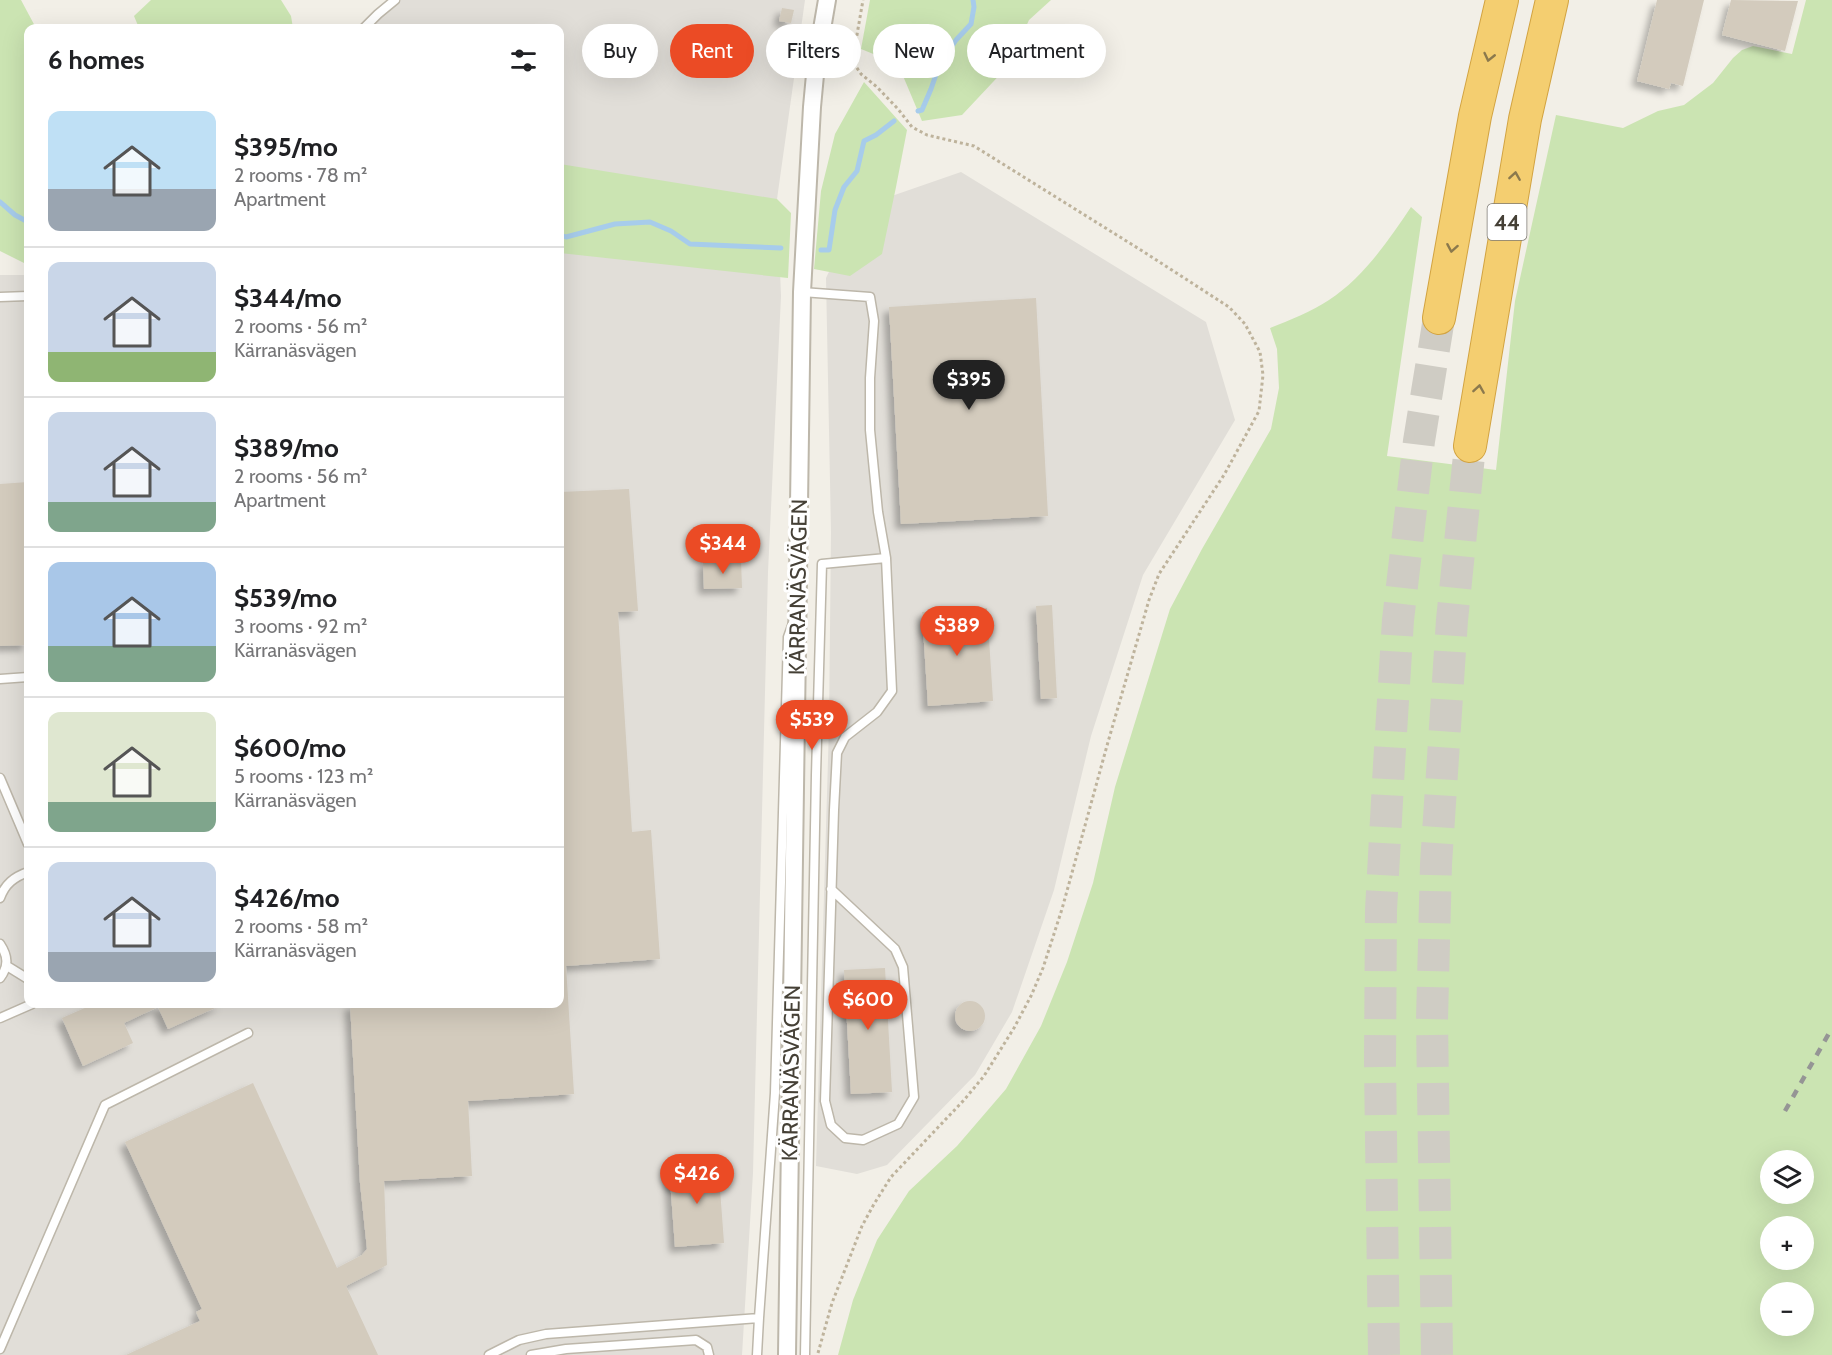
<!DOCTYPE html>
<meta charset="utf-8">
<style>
:root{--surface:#fff;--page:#f2f2f2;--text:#202124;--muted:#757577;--line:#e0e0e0;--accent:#eb4b25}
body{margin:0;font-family:Cabin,sans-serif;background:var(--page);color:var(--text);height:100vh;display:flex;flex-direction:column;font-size:22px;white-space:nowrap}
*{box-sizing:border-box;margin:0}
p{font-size:20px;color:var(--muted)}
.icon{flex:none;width:33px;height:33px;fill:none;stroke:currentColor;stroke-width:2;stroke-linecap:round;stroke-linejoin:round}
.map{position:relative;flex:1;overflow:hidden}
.details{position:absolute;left:24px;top:24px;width:540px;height:984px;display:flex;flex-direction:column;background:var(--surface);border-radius:12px;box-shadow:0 6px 24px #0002}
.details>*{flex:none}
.guide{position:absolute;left:582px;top:24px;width:570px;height:54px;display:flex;gap:12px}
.controls{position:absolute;left:1760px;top:1150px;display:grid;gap:12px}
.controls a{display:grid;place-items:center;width:54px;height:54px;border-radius:50%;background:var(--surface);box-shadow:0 6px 24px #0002;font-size:30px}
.price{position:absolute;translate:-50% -51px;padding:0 14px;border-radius:21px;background:var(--accent);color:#fff;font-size:20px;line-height:39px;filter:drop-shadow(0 2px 3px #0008)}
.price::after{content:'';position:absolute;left:50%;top:36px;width:18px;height:14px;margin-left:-9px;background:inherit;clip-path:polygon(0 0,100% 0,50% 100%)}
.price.current{background:#222;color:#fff}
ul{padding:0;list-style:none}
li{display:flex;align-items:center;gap:18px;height:150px;padding:0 24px}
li+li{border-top:2px solid var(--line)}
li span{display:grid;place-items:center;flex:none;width:168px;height:120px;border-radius:12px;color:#555}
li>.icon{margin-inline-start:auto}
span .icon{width:72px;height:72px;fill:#fffc;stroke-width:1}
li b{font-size:26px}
h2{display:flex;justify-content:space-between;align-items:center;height:72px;padding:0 24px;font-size:26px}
.tag{padding:0 21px;border-radius:27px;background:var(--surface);box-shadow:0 6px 24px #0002;font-size:21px;line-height:54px}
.tag.current{background:var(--accent);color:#fff}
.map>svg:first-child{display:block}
</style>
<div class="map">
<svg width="1832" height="1355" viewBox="0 0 1832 1355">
<defs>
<filter id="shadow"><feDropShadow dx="-5.5" dy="5.5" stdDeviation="3" flood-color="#0004"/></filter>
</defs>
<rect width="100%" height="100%" fill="#f2efe7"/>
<!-- industrial -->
<path fill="#e1ded8" d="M401,0H805L777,199L781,296L768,572L753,1173L742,1355H0V275H28V1004H560V28H371L384,14Z
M961,172L1206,322L1235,420L1143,575L1091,736L1054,890L1012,1012L975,1075L887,1165L857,1174L816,1166L829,726L831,532L826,278L860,207Z"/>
<!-- green -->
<path fill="#cbe4b2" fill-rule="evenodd" d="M0,0H21L36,28H28V265L0,251Z
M151,0H281L291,16L293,28H139L134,16Z
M870,0H1051L1029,20L1008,66L962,115L922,121L898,64L861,49Z
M1806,0H1832V1355H838L853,1300L877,1240L909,1191L957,1146L1006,1089L1041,1026L1067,962L1093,883L1115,787L1170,609L1202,549L1271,429L1279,388L1277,349L1270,328C1290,320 1311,312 1329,300C1364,277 1388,241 1411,207L1422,217L1387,456L1496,470L1515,301L1556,115L1623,128L1658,111L1684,105L1713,83L1733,58L1742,50L1753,46L1792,54ZM1770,1161H1803V1194H1770ZM1770,1227H1803V1260H1770ZM1770,1293H1803V1326H1770Z
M864,82L907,130L896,187L882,254L850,276L814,269L821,191L835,134Z
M560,164L777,199L791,213L788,278L560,253Z"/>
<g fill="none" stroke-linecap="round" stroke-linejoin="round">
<!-- stream -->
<path stroke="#a7cceb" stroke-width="5" d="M918,111L922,110L931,89L939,66L956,40L971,24L974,7L973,0
M0,202L15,215L28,222
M560,235L566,237L615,224L650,222L671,231L690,244L781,248
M821,250H829L835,210L844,187L857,171L864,141L876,135L894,121"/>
</g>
<!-- building -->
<path fill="#d3cbbd" filter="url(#shadow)" d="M1657,0H1704L1683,86L1671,83L1669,89L1637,81Z
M1731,0L1798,1L1785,51L1722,35Z
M782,8L794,10L791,23L779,21Z
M1036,298L1048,516L901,524L889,307Z
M28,482V645L0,646V484Z
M629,489L638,611L618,612L632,832L651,830L660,959L566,966L574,1094L468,1101L472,1176L384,1181L387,1265L346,1286L378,1355H126L200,1321L196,1312L202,1309L125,1142L253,1083L337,1268L362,1255L367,1249L360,1183L350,1004H560V492Z
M741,560L742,588L704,589L703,562Z
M1052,605L1057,698L1041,699L1036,606Z
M987,608L993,701L928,706L922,612Z
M885,968L892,1092L851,1094L844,970Z
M955 1016a15 15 0 1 1 30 0a15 15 0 1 1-30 0Z
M94,1004H224L168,1029L158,1007L124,1023L133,1043L83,1066L62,1018Z
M718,1162L724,1243L675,1247L669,1166Z"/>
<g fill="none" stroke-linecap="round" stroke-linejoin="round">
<!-- motorway-tunnel -->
<path stroke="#cfccc4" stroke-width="32" stroke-dasharray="32 16" stroke-linecap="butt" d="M1384,1355L1380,1064L1381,910L1389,765L1398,620L1419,441L1439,318
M1437,1355L1432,1020L1436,864L1452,620L1470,446"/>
<!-- service casing -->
<g stroke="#bdb7aa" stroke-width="11">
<path id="service" d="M364,28L378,14L395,0
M802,292L870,297L874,321L870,378V430L878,512L886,558L892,691L877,712L845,737L837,753L834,810L825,1101L831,1125L845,1138L863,1140L898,1124L914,1097L903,967L895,949L831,889
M0,297L28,296
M0,679L28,677
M0,778L28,844
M0,898C5,884 14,877 28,872
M0,944C8,956 9,966 0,978
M7,966L28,979
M0,1018L32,1004
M0,1349L105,1105L248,1033
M489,1355L519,1340L546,1334L759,1318L775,1093L788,637L793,623
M531,1355L566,1349L696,1340L707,1347L709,1355
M757,1355L759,1318
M805,1355L816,775L822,564L886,558"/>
</g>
<!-- minor casing -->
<g stroke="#bdb7aa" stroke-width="20">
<path id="minor" d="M787,1355L802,292L812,107L816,64L827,0"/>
</g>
<!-- motorway casing -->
<g stroke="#d2a341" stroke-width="34">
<path id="motorway" d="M1439,318L1475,116L1502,0
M1470,446L1525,119L1552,0"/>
</g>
<!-- path -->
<path stroke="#beb39c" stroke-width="3" stroke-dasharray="3 3" stroke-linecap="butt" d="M833,66L855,65
M818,1353L832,1303L862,1226L874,1204L891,1177L964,1100L984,1076L1014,1028L1031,996L1043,968L1062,909L1108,742L1149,600L1159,574L1224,475L1259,411L1263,375L1260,352L1245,324L1229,307L1144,252L974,146L927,135L912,127L898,109L877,87L861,74L855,65L854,52L863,0"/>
<!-- service -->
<use href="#service" stroke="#fff" stroke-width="8"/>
<!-- minor -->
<use href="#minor" stroke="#fff" stroke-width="16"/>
<!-- motorway -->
<use href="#motorway" stroke="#f4ce70" stroke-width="32"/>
<!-- rail -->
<path stroke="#959595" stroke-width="4.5" stroke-dasharray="8 8" stroke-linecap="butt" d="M1785,1111L1832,1028"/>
</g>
<!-- one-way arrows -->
<defs><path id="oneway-chevron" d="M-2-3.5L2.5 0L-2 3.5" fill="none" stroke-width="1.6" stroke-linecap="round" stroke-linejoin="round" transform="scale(1.5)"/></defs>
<g stroke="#8b794d">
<use href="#oneway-chevron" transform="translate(1489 57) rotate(103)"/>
<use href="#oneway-chevron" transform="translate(1515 176) rotate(-81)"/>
<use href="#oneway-chevron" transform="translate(1452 248) rotate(100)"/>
<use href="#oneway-chevron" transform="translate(1479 389) rotate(-81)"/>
</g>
<g text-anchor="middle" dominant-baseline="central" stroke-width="6" stroke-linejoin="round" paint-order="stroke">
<!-- shield labels -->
<rect fill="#fff" stroke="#7d7972" stroke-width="1.5" x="1487.5" y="204" width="39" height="36" rx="4.5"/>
<g font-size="21" font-weight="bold" fill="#454036">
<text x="1507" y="222">44</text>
</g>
<!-- street labels -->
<g font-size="22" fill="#454036" stroke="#fff">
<text transform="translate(798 587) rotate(-89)">KÄRRANÄSVÄGEN</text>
<text transform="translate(791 1073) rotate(-89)">KÄRRANÄSVÄGEN</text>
</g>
</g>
</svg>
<div class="controls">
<a><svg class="icon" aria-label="layers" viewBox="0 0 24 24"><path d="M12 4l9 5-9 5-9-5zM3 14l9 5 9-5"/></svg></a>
<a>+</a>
<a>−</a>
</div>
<b class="price current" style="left:969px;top:411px">$395</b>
<b class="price" style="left:723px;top:575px">$344</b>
<b class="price" style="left:957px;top:657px">$389</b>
<b class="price" style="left:812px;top:751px">$539</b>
<b class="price" style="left:868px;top:1031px">$600</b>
<b class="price" style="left:697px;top:1205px">$426</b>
<div class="guide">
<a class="tag">Buy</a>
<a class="tag current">Rent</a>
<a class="tag">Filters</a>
<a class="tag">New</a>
<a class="tag">Apartment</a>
</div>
<section class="details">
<h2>6 homes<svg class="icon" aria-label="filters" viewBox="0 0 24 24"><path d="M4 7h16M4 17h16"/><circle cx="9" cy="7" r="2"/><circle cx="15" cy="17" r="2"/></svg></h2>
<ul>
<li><span style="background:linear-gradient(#bfe0f5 65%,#9aa5b1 0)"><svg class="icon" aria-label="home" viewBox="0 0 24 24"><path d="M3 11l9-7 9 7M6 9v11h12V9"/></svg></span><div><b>$395/mo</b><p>2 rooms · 78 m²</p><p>Apartment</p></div></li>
<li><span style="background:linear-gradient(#c9d6e8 75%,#8fb573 0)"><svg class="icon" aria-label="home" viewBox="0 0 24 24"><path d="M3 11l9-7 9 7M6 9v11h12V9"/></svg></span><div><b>$344/mo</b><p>2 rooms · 56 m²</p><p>Kärranäsvägen</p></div></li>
<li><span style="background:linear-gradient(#c9d6e8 75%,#7fa58c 0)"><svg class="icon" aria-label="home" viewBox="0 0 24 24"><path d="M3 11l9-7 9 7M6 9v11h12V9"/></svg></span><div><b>$389/mo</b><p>2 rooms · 56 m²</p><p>Apartment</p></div></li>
<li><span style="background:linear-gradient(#a9c7e8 70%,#7fa58c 0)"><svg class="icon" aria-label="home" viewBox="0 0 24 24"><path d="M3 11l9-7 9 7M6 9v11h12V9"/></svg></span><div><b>$539/mo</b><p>3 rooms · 92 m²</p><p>Kärranäsvägen</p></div></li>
<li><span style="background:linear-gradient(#dfe7d0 75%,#7fa58c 0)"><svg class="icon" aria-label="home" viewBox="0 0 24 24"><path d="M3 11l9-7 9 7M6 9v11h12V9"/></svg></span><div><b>$600/mo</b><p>5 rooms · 123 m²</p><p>Kärranäsvägen</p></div></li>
<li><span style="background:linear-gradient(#c9d6e8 75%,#9aa5b1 0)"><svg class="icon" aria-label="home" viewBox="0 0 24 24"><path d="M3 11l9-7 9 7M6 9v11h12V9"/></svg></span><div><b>$426/mo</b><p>2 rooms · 58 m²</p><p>Kärranäsvägen</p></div></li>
</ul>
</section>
</div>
